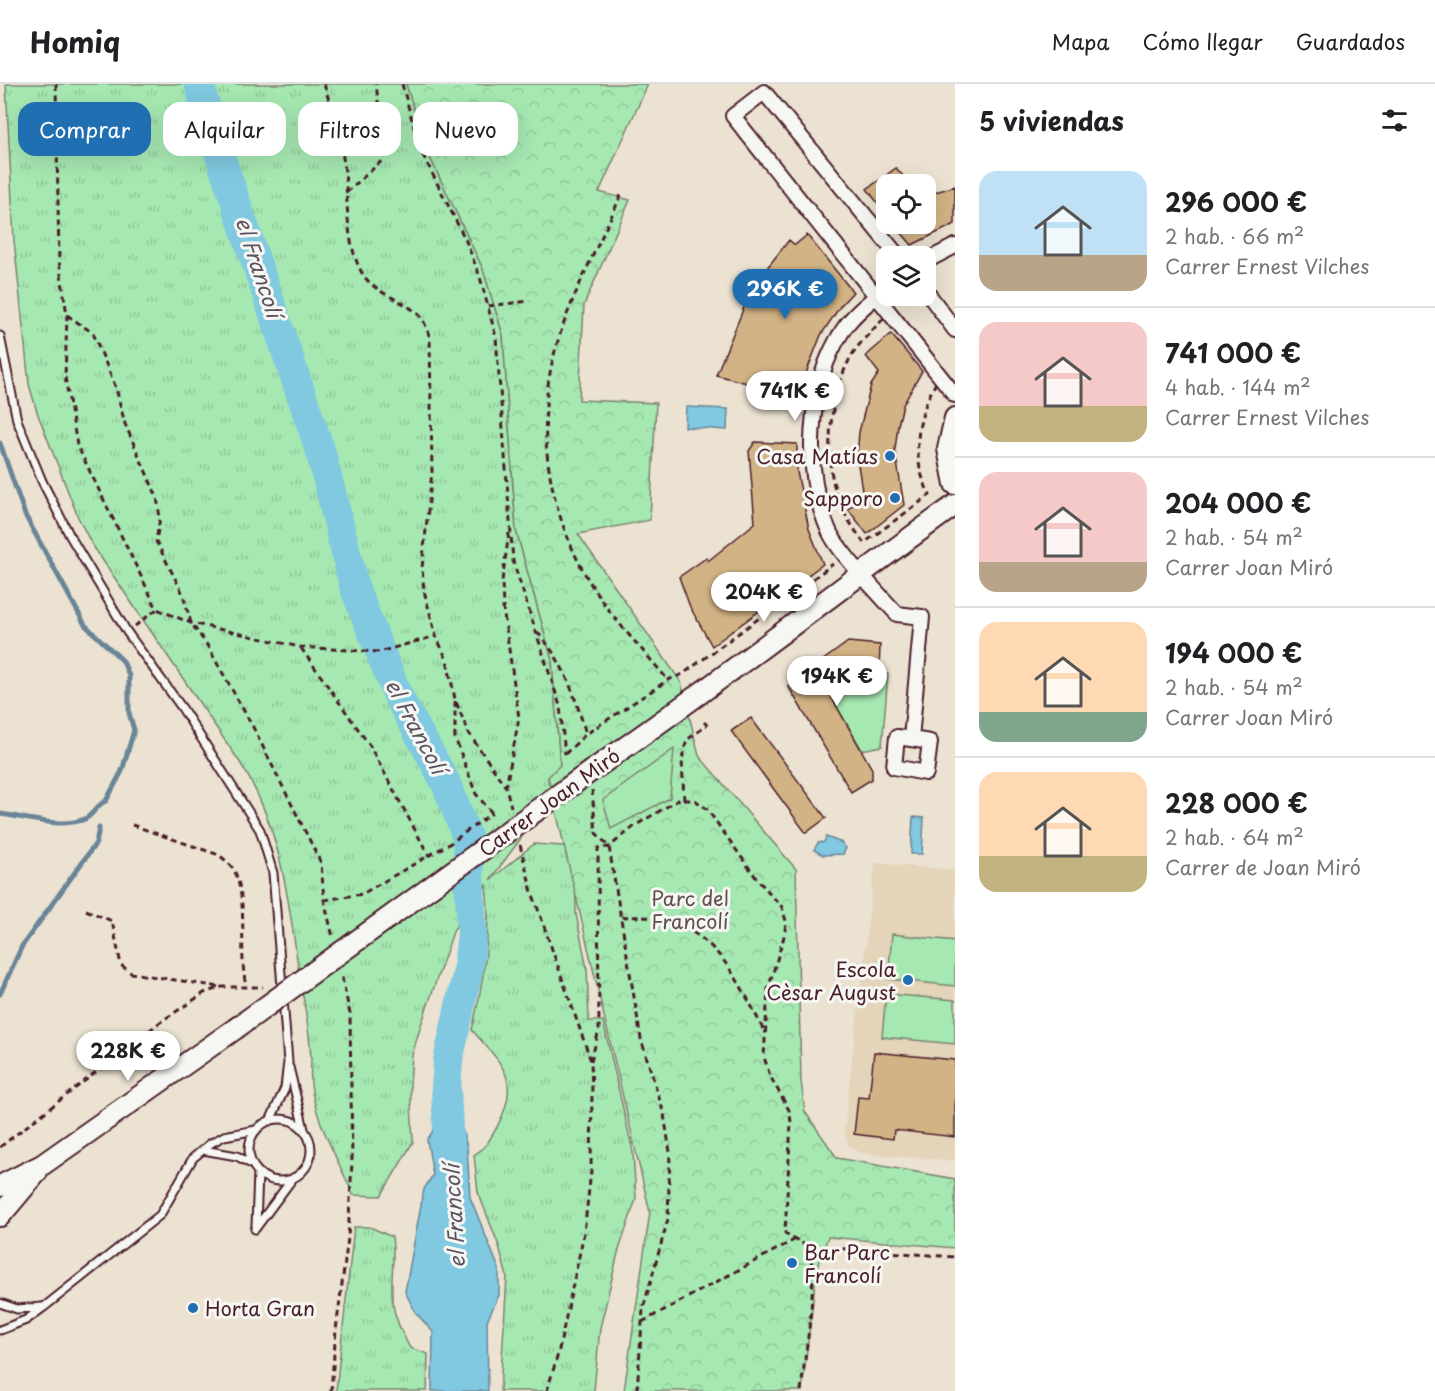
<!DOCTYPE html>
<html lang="es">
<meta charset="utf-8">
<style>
:root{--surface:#fff;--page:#f2f2f2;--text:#202124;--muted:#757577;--line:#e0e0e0;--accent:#1f6fb2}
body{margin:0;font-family:"Playpen Sans",sans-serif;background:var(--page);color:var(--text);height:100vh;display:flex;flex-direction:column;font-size:22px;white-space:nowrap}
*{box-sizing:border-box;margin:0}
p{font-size:20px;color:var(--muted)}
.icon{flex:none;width:33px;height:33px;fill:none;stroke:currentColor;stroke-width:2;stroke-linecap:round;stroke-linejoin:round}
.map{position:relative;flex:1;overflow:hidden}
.panel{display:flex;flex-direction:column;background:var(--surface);width:480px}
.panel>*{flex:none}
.top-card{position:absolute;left:18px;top:18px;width:570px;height:54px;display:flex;gap:12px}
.controls{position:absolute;left:876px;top:90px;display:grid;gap:12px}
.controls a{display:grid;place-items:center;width:60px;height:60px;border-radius:12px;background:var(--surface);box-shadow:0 6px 24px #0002;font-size:30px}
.price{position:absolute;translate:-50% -51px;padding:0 14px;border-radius:21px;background:#fff;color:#222;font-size:20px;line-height:39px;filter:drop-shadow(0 2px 3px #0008)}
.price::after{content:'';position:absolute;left:50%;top:36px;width:18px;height:14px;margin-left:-9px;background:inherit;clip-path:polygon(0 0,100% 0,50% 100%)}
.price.selected{background:var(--accent);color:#fff}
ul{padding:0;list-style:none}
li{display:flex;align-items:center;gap:18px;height:150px;padding:0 24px}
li+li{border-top:2px solid var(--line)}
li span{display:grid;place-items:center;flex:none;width:168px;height:120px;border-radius:18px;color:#555}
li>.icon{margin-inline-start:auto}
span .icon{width:72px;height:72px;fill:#fffc;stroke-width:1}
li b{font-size:26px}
h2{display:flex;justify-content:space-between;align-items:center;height:72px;padding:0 24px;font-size:26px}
.pill{padding:0 21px;border-radius:18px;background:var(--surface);box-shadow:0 6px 24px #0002;font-size:21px;line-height:54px}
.pill.selected{background:var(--accent);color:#fff}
header{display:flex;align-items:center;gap:36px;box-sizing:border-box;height:84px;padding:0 30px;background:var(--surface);border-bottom:2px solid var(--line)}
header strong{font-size:28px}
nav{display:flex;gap:33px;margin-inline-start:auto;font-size:21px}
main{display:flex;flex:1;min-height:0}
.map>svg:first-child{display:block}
</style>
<header>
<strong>Homiq</strong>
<nav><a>Mapa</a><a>Cómo llegar</a><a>Guardados</a></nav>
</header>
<main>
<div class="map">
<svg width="955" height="1307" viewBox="0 0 955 1307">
<defs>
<pattern id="grass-tufts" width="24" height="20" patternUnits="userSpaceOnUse" patternTransform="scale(1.5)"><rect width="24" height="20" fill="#a6e8b2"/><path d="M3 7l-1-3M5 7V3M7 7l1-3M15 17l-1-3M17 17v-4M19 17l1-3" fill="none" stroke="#90c799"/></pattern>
<pattern id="park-crowns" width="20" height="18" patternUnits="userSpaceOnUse" patternTransform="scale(1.5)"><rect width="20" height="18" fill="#a6e8b2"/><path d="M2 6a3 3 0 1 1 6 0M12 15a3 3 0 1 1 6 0" fill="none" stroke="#90c799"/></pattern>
</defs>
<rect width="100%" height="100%" fill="#ebe2d1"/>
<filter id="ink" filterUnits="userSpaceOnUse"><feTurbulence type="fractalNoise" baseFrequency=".0167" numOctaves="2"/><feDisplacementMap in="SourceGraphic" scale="12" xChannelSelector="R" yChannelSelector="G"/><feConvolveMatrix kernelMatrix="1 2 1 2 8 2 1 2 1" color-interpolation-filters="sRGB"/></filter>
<g filter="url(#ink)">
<!-- built -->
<path fill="#e4d4ba" d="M875,779L955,786V1077L859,1069L848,1060L844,1047Z"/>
<!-- grass -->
<path fill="url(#grass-tufts)" stroke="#78846e" stroke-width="1.5" d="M6,0H406L426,65L483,185L503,251L516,446L552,576L560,682L548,694L556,727L530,742L490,796L534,760L575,763L576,830L587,884L589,937H603L633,1068L636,1115L618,1169L600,1244L594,1307H500L507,1193L499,1162L478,1108L474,1071C486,1064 490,1055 497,1043C522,996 503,981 472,946C483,898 492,851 486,801L454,845L420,944L412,971L410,1000L413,1058L381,1112L353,1111C339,1077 315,1038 311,1000C310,991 311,982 311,973C309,942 303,912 298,882C288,810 279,738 239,677L91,459L78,433L37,328L29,300L14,156Z
M354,1143H370L392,1153C395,1172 391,1190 392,1210C392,1229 401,1248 410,1264L428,1270L427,1307H336Z"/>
<!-- park -->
<path fill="url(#park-crowns)" stroke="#78846e" stroke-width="1.5" d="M406,0H648L599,108L630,116L584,221L579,316L656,319L650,436L578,450L681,598L699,672L796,785L801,997L805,1028L837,1074L955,1095V1164L828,1153L817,1183L802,1307H624L650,1128L548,693L560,681L552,576L516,446L503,251L483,185L426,65Z"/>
<!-- garden -->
<path fill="#a6e8b2" stroke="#78846e" stroke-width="1.5" d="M856,588L888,590L882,662L862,666L829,609Z
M674,665L670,714L611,745L603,716Z
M892,850L955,857V902L888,895Z
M886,910L955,916V960L882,953Z"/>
<!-- water -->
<path fill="#80c9e0" stroke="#6a8598" stroke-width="1.5" d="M686,323L728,325L727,346L685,343Z
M913,733L924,734L922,770H911Z
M826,753L842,759L846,764L843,770L823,771L814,766L818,759L824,758Z
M435,1044H462L467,1063L470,1113L499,1185V1211L487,1237L488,1307H432L433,1248L416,1229L405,1208L424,1105L433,1091L427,1056Z"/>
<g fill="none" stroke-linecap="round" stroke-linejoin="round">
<!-- stream -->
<path stroke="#6a8598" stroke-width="5" d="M0,359L25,431L85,541L123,577L129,592V629L134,646L122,687L106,717C97,720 94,730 85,735C61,745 25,733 0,730
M0,910L22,862L96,759L99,744"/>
<!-- river -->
<path stroke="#80c9e0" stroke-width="30" d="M199,0L220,72L321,369L355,505L398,612L446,699L467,753L472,848L468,886L448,977L446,1005L450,1086"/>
</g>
<!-- building -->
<path fill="#d2b385" stroke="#4a1f2b" stroke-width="1.5" d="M896,84L910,100H886V130L867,105Z
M955,102V140L912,161L894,140H926V111Z
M807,151L853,208L841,221L821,251L797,312L716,291L747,216L767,184L789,156L795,161Z
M891,250L922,287L903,321L898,341L895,366L904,421L867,450L848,425L863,413L857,374L859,348L871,301L879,289L866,272Z
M755,358L797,360V388L809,445L823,480L712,562L690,523L679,493L706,474L708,477L755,439L749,367Z
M848,558L880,561L879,590L856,588L829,609L872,685V695L851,708L788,602Z
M751,634L826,734L806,749L731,647Z
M874,968L955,976V1053L894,1046L893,1055L854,1050L858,1013L869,1014Z"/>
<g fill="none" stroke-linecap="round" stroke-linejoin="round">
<!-- lane casing -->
<g stroke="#4a1f2b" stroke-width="11">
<path id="lane" d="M0,252L17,336L42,397L70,452L127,548L182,624L260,746L273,789L288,978L285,1004L270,1037
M289,983L304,1045
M249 1066a31 31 0 1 1 62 0a31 31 0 1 1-62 0Z
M203,1066L237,1072L253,1081
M256,1142L258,1088
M255,1145L293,1094
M0,1219L17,1225L42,1223
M0,1246L26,1236L44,1223L160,1131L193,1074L211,1059L224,1052L256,1046"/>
</g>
<!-- street casing -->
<g stroke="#4a1f2b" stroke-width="18">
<path id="street" d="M898,172L764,8L733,32L955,311
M926,177L955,162
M886,204C872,216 853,230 843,246C807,301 802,389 830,449C841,471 880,511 897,530L922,533L911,655L897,653L894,683L926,689L930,658L911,655
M926,207L955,246"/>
</g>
<!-- secondary casing -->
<g stroke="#4a1f2b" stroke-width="24">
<path id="secondary" d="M955,334L948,365L955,400
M591,687C715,602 833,509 955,421
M0,1102L42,1081L235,945
M0,1132L37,1088"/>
</g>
<!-- path -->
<path stroke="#4a1f2b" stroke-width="3" stroke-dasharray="6 4.5" stroke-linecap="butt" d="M56,0L59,177L67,231L65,293L77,361L157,525L191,539L300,563L379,568L436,552
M324,0C332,26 340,53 344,80C349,116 344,156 362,189C376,212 403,214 420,232C425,237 427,247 430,253L432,388L422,484L424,507L436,552L447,576L455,615L468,648L505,702
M402,0L420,65L466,157L480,193L496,253L513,477L560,622L565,670
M346,109L385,74L376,0
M621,111C599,161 567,219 554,271C533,352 552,443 598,511C618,541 645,568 668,596
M488,222L530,217
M67,231L93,249L116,304L125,340L157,413L160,434L156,457L183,510L191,539L207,561L253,643L321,779L324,816L333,853
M884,234L937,297C916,333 910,374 930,411L864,459C853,444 843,429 837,411C822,371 831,300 856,265C864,254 875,244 884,234Z
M509,449L502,497L503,524L519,634L506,703L511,723
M135,542L157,525
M537,548C564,577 575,612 586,650
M301,564L370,662L429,772
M455,617V654L476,710L492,729
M565,670L586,650L668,596L683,590L833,480
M592,706L596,749L609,763L641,955L664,1030L670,1068L668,1135L643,1225L637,1307
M684,716L682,675L687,656L707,641L703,637
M132,741L219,771C225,776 232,781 235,788C249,823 238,866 246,902
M520,761L532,808L591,977L592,1008L591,1087L584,1149L558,1270L547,1307
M324,816L362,810L449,760L492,729
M86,826L112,837L121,881L131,889L220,903
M622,833C704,828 731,880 763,945
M591,977L599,946L598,764L609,763L636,741L678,716H695L707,725L757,795L782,823L786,837L785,849L768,905L764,973L770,992L789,1026L791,1038L785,1149L807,1162L955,1173
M0,1063L159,939L204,909L222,903H263
M642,1238L796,1155
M331,1307L336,1246L348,1154L352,1078L350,930L341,889
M801,1307C804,1273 821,1190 807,1162"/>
<!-- lane -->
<use href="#lane" stroke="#f6f6f2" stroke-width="7"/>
<!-- street -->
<use href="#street" stroke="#f6f6f2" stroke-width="14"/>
<!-- secondary -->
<use href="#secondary" stroke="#f6f6f2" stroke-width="20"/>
<!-- secondary-bridge casing -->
<g stroke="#4a1f2b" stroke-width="24" stroke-linecap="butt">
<path id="secondary-bridge" d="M235,945L591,687"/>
</g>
<!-- secondary-bridge -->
<use href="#secondary-bridge" stroke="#f6f6f2" stroke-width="20"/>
</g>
</g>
<!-- markers -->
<g fill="#1f6fb2" stroke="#f6f6f2" stroke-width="2">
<circle cx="890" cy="372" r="6"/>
<circle cx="895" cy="414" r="6"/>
<circle cx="908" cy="896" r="6"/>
<circle cx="792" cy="1179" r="6"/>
<circle cx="193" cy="1224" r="6"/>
</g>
<g text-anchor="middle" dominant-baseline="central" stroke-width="6" stroke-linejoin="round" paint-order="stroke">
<!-- poi labels -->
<g font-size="20" fill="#4a1f2b" stroke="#f6f6f2" text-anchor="end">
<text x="878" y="372">Casa Matías</text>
<text x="883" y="414">Sapporo</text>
<text x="896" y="885">Escola<tspan x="896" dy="23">Cèsar August</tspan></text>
<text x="804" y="1168" text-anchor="start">Bar Parc<tspan x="804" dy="23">Francolí</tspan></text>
<text x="205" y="1224" text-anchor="start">Horta Gran</text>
</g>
<!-- street labels -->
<g font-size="20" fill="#4a1f2b" stroke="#f6f6f2">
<text transform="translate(549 718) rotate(-36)">Carrer Joan Miró</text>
</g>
<!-- park labels -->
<g font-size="20" fill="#61514d" stroke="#f6f6f2">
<text x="690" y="814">Parc del<tspan x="690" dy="23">Francolí</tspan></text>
</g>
<!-- water labels -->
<g font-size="21" font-style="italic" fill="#5a5261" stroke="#f6f6f2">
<text transform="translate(260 183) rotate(72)">el Francolí</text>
<text transform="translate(417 642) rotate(62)">el Francolí</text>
<text transform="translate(453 1132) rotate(-93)">el Francolí</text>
</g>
</g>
</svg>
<div class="controls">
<a><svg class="icon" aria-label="locate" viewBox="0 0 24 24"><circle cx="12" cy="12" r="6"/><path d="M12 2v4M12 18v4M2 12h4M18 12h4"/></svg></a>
<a><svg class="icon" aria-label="layers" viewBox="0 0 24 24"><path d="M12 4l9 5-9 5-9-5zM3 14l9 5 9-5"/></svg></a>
</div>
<b class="price selected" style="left:785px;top:236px">296K €</b>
<b class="price" style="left:795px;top:338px">741K €</b>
<b class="price" style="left:764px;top:539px">204K €</b>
<b class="price" style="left:837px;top:623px">194K €</b>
<b class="price" style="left:128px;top:998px">228K €</b>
<div class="top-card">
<a class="pill selected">Comprar</a>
<a class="pill">Alquilar</a>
<a class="pill">Filtros</a>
<a class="pill">Nuevo</a>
</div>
</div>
<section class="panel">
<h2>5 viviendas<svg class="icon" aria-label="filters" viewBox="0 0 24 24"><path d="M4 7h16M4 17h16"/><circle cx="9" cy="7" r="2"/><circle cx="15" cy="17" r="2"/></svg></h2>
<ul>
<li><span style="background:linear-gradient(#bfe0f5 70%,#b9a48a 0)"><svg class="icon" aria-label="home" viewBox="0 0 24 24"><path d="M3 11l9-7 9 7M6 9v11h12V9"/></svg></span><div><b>296 000 €</b><p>2 hab. · 66 m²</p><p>Carrer Ernest Vilches</p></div></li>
<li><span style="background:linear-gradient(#f6c9c9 70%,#c2b280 0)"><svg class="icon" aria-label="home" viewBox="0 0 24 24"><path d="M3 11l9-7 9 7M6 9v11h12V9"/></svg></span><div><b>741 000 €</b><p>4 hab. · 144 m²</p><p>Carrer Ernest Vilches</p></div></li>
<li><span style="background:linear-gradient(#f6c9c9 75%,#b9a48a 0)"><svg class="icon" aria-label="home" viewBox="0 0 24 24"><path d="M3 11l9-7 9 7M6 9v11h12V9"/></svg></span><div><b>204 000 €</b><p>2 hab. · 54 m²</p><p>Carrer Joan Miró</p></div></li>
<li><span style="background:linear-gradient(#ffd9b3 75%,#7fa58c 0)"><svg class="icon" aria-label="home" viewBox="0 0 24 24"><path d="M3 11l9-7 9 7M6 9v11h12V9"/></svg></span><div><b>194 000 €</b><p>2 hab. · 54 m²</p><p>Carrer Joan Miró</p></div></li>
<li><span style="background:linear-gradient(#ffd9b3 70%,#c2b280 0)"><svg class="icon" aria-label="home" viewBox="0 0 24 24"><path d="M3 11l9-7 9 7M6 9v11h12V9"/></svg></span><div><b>228 000 €</b><p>2 hab. · 64 m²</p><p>Carrer de Joan Miró</p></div></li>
</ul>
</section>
</main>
